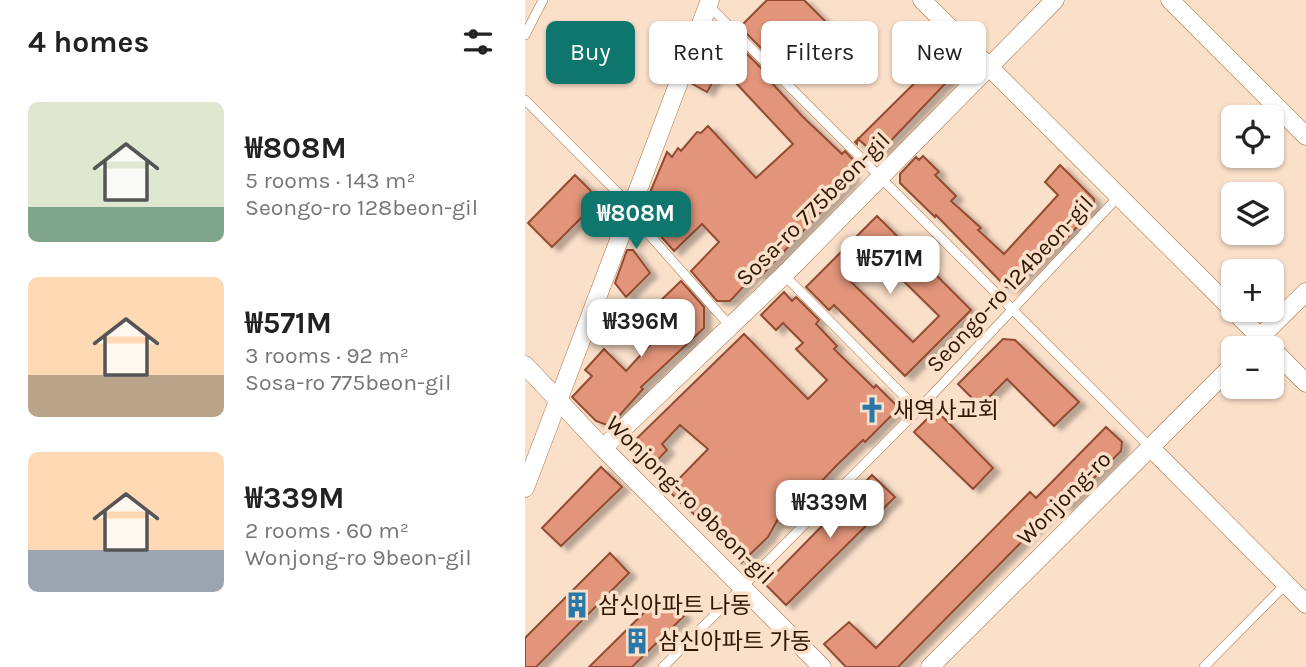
<!DOCTYPE html>
<meta charset="utf-8">
<style>
:root{--surface:#fff;--page:#f6f6f6;--text:#222;--muted:#767676;--accent:#0f766e}
body{margin:0;font-family:Karla,"Noto Sans KR",sans-serif;background:var(--page);color:var(--text);height:100vh;display:flex;flex-direction:column;font-size:26px;white-space:nowrap}
*{box-sizing:border-box;margin:0}
p{font-size:23px;color:var(--muted)}
.icon{flex:none;width:38px;height:38px;fill:none;stroke:currentColor;stroke-width:2;stroke-linecap:round;stroke-linejoin:round}
.map{position:relative;flex:1;overflow:hidden}
.sheet{display:flex;flex-direction:column;background:var(--surface);width:525px}
.sheet>*{flex:none}
.top-card{position:absolute;left:21px;top:21px;width:654px;height:63px;display:flex;gap:14px}
.controls{position:absolute;left:696px;top:105px;display:grid;gap:14px}
.controls a{display:grid;place-items:center;width:63px;height:63px;border-radius:10px;background:var(--surface);box-shadow:0 2px 5px #0004;font-size:35px}
.price{position:absolute;translate:-50% -60px;padding:0 16px;border-radius:14px;background:#fff;color:#222;font-size:23px;line-height:46px;filter:drop-shadow(0 2px 4px #0008)}
.price::after{content:'';position:absolute;left:50%;top:42px;width:21px;height:16px;margin-left:-10px;background:inherit;clip-path:polygon(0 0,100% 0,50% 100%)}
.price.selected{background:var(--accent);color:#fff}
ul{padding:0;list-style:none}
li{display:flex;align-items:center;gap:21px;height:175px;padding:0 28px}
li span{display:grid;place-items:center;flex:none;width:196px;height:140px;border-radius:10px;color:#555}
li>.icon{margin-inline-start:auto}
span .icon{width:84px;height:84px;fill:#fffc;stroke-width:1}
li b{font-size:30px}
h2{display:flex;justify-content:space-between;align-items:center;height:84px;padding:0 28px;font-size:30px}
.pill{padding:0 24px;border-radius:10px;background:var(--surface);box-shadow:0 2px 5px #0004;font-size:24px;line-height:63px}
.pill.selected{background:var(--accent);color:#fff}
main{display:flex;flex:1;min-height:0}
.map>svg:first-child{display:block}
</style>
<main>
<section class="sheet">
<h2>4 homes<svg class="icon" aria-label="filters" viewBox="0 0 24 24"><path d="M4 7h16M4 17h16"/><circle cx="9" cy="7" r="2"/><circle cx="15" cy="17" r="2"/></svg></h2>
<ul>
<li><span style="background:linear-gradient(#dfe7d0 75%,#7fa58c 0)"><svg class="icon" aria-label="home" viewBox="0 0 24 24"><path d="M3 11l9-7 9 7M6 9v11h12V9"/></svg></span><div><b>₩808M</b><p>5 rooms · 143 m²</p><p>Seongo-ro 128beon-gil</p></div></li>
<li><span style="background:linear-gradient(#ffd9b3 70%,#b9a48a 0)"><svg class="icon" aria-label="home" viewBox="0 0 24 24"><path d="M3 11l9-7 9 7M6 9v11h12V9"/></svg></span><div><b>₩571M</b><p>3 rooms · 92 m²</p><p>Sosa-ro 775beon-gil</p></div></li>
<li><span style="background:linear-gradient(#ffd9b3 70%,#9aa5b1 0)"><svg class="icon" aria-label="home" viewBox="0 0 24 24"><path d="M3 11l9-7 9 7M6 9v11h12V9"/></svg></span><div><b>₩339M</b><p>2 rooms · 60 m²</p><p>Wonjong-ro 9beon-gil</p></div></li>
</ul>
</section>
<div class="map">
<svg width="781" height="667" viewBox="0 0 781 667">
<defs>
<filter id="shadow"><feDropShadow dx="7" dy="4" stdDeviation="2" flood-color="#0004"/></filter>
</defs>
<rect width="100%" height="100%" fill="#fadfc9"/>
<!-- building -->
<path fill="#e2957a" stroke="#934c32" stroke-width="2" fill-rule="evenodd" filter="url(#shadow)" d="M242,0H279L301,22L257,69L215,27Z
M186,30L197,31L204,39L205,37L247,79L245,81L277,116L317,154L320,151L329,161L326,180L235,277L231,273L205,301H192L166,271L194,242L177,224L149,251L116,214L142,152L147,157L153,148L156,151L172,132L176,133L183,126L231,178L268,144L196,67L182,92L166,83Z
M425,48L437,60L436,67L357,150L348,152L333,139L332,144L330,142Z
M398,156L414,172L410,175L431,196L426,201L456,228L453,230L479,254L533,195L520,182L535,165L569,199V208L535,246L533,244L487,288L481,287L411,215L410,217L375,183V174L391,157L394,160Z
M50,175L65,190L72,202L27,247L3,223Z
M352,216L446,310L380,376L309,305L304,310L281,287ZM348,251L414,316L388,342L322,278Z
M102,250H108L125,273L101,297L90,283Z
M156,281L179,307V328L116,387L118,389L85,426L71,421L47,397L67,376L60,370L79,349L101,371L145,323L129,307Z
M259,292L267,301L271,297L294,320L291,324L312,346L309,349L349,388L351,385L374,408L340,442L338,440L311,466L257,523L253,519L243,537L216,563L161,506L160,507L143,490L183,449L155,425L137,444L142,450L124,469L107,452L106,444L219,334L283,399L302,380L271,349L278,343L258,323L251,330L236,315Z
M478,339L490,340L554,402L529,426L482,379L455,406L433,384Z
M411,410L468,468L448,489L389,432Z
M581,427L597,442L596,451L540,507L536,502L373,667H321L299,644L324,622L351,648L505,492L511,498Z
M76,467L97,487L36,546L17,528Z
M347,475L370,497L261,605L240,584Z
M85,553L104,573L11,667H0V638Z
M137,595L159,616L107,667H64Z"/>
<g fill="none" stroke-linecap="round" stroke-linejoin="round">
<!-- lane casing -->
<g stroke="#ab6e39" stroke-width="10">
<path id="lane" d="M183,5L625,447
M0,35L18,0
M0,100L107,207
M105,213L205,326
M259,275L393,410
M138,667L393,410L594,196
M679,667L761,584"/>
</g>
<!-- street casing -->
<g stroke="#ab6e39" stroke-width="19">
<path id="street" d="M397,0L746,348
M645,0L781,136
M724,348L781,292
M747,349L781,383
M0,365L78,448L297,667
M625,447L781,604
M78,448L259,275L530,0
M0,488L185,0
M405,667L709,364"/>
</g>
<!-- lane -->
<use href="#lane" stroke="#fff" stroke-width="9"/>
<!-- street -->
<use href="#street" stroke="#fff" stroke-width="18"/>
</g>
<!-- icons -->
<defs>
<g id="church-bare" transform="scale(2.1)"><path d="M-1.2-6h2.4v3.5h3.3v2.4h-3.3V6h-2.4V-.1h-3.3v-2.4h3.3Z" fill="#2878aa" stroke="#fadfc9" stroke-width="2.5" paint-order="stroke"/></g>
<g id="building-bare" transform="scale(2.1)"><path d="M-4-6H4V6H1V3H-1V6H-4ZM-2.5-4.3h1.7v1.8h-1.7ZM.8-4.3h1.7v1.8H.8ZM-2.5-1h1.7V.8h-1.7ZM.8-1h1.7V.8H.8Z" fill="#2878aa" stroke="#fadfc9" stroke-width="2.5" paint-order="stroke"/></g>
</defs>
<g fill-rule="evenodd">
<use href="#church-bare" x="347" y="410"/>
<use href="#building-bare" x="52" y="605"/>
<use href="#building-bare" x="112" y="641"/>
</g>
<g text-anchor="middle" dominant-baseline="central" stroke-width="7" stroke-linejoin="round" paint-order="stroke">
<!-- street labels -->
<g font-size="23" fill="#2f1702" stroke="#fadfc9">
<text transform="translate(288 209) rotate(-45)">Sosa-ro 775beon-gil</text>
<text transform="translate(485 284) rotate(-47)">Seongo-ro 124beon-gil</text>
<text transform="translate(539 498) rotate(-45)">Wonjong-ro</text>
<text transform="translate(165 500) rotate(45)">Wonjong-ro 9beon-gil</text>
</g>
<!-- poi labels -->
<g font-size="23" fill="#2f1702" stroke="#fadfc9" text-anchor="start">
<text x="368" y="410">새역사교회</text>
<text x="73" y="605">삼신아파트 나동</text>
<text x="133" y="641">삼신아파트 가동</text>
</g>
</g>
</svg>
<div class="controls">
<a><svg class="icon" aria-label="locate" viewBox="0 0 24 24"><circle cx="12" cy="12" r="6"/><path d="M12 2v4M12 18v4M2 12h4M18 12h4"/></svg></a>
<a><svg class="icon" aria-label="layers" viewBox="0 0 24 24"><path d="M12 4l9 5-9 5-9-5zM3 14l9 5 9-5"/></svg></a>
<a>+</a>
<a>−</a>
</div>
<b class="price selected" style="left:111px;top:251px">₩808M</b>
<b class="price" style="left:365px;top:296px">₩571M</b>
<b class="price" style="left:116px;top:359px">₩396M</b>
<b class="price" style="left:305px;top:540px">₩339M</b>
<div class="top-card">
<a class="pill selected">Buy</a>
<a class="pill">Rent</a>
<a class="pill">Filters</a>
<a class="pill">New</a>
</div>
</div>
</main>
